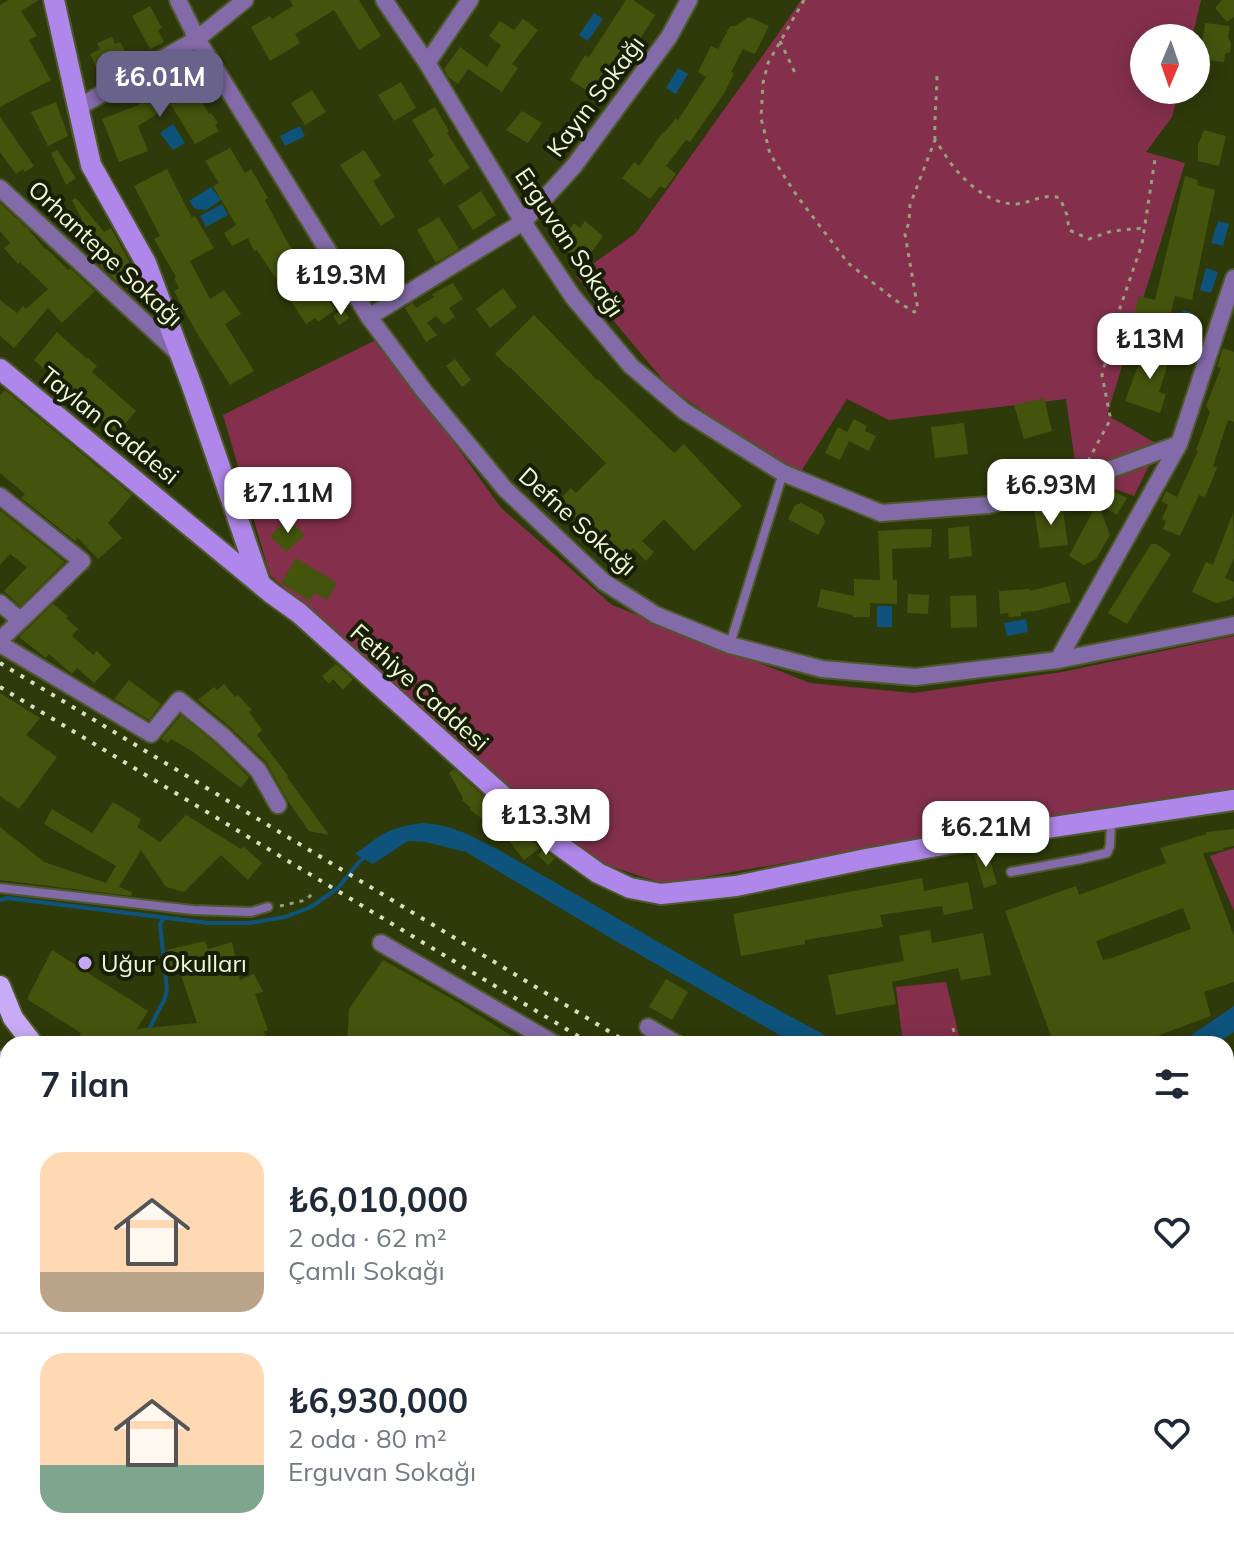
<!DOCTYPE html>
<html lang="tr">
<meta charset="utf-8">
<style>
:root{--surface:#fff;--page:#f2f2f3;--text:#1f2937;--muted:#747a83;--line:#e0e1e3;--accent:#69628b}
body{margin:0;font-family:Mulish,sans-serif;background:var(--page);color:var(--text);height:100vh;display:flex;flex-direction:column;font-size:30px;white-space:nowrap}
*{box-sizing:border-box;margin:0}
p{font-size:26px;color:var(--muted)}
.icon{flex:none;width:44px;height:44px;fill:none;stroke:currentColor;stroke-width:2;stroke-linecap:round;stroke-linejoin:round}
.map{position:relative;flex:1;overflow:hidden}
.sheet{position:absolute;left:0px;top:1036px;width:1234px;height:514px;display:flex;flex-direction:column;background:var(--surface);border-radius:24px 24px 0 0;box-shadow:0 4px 20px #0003}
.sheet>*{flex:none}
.needle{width:52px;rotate:182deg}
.controls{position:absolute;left:1130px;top:24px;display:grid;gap:16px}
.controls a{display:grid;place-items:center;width:80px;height:80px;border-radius:50%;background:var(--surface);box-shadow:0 4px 20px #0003;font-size:40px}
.price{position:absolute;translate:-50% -68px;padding:0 18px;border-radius:16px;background:#fff;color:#222;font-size:26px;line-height:52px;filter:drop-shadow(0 2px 4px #0008)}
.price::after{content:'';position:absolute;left:50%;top:48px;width:24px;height:18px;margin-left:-12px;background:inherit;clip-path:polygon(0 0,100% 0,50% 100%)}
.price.on{background:var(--accent);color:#fff}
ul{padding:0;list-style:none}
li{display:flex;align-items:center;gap:24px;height:200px;padding:0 40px}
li+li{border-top:2px solid var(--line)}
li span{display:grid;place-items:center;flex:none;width:224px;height:160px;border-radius:24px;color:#555}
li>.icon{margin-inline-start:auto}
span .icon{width:96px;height:96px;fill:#fffc;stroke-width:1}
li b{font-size:34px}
h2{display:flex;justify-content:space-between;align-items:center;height:96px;padding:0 40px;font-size:34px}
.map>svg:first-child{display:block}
</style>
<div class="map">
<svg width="1234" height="1549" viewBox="0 0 1234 1549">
<rect width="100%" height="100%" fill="#2f3a0a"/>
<!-- green -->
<path fill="#84304d" d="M801,0H1201L1192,38H1144V90H1179L1172,117L1146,152L1185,163L1107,415L1159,445L1134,496L1077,475L1066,399L889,420L847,399L797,478L669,387L576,276L636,233L783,27Z
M374,341L424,401L501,508L612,605L810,683L913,693L1062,672L1234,636V788L1088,810L664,884L598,862L563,839L270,575L223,415Z
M1234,848V911L1210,856Z
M946,982L961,1044H903L896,987Z"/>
<!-- water -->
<path fill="#0e537c" d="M594,13L603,19L588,41L579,35Z
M678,68L688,74L676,94L666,88Z
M173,124L185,143L173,150L160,133Z
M300,126L305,136L285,146L280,136Z
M211,187L221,200L206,210L195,209L189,201Z
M222,204L228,215L206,227L200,216Z
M1218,221L1229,224L1223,246L1211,243Z
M1206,268L1218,272L1211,293L1200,290Z
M1183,310L1194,314L1188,335L1176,332Z
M877,606H892V627H877Z
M1026,619L1028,632L1007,636L1004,623Z
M422,823C454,825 471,836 499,850L740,989L841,1044H795L609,937L466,852L426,842L408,841L373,864L355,854C382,834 387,828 422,823Z
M1234,1006V1032L1216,1044H1178Z"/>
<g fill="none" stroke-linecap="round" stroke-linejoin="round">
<!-- stream -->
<path stroke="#0e537c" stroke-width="4" d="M0,900L7,898L208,923H249L285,917L311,907L338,888L359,862L365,857
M148,1031L165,998L167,989L160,924L164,918
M0,1356L8,1344"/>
</g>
<!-- building -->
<path fill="#44540d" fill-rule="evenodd" d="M8,0H39L21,11L37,36L29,40L51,80L0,107V5Z
M290,0H359L381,36L359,50L334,10L295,34L300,43L270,61L251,27L270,16L272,19L293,6Z
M626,0H633L655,15L630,55L628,54L609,80L611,81L597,104L585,96L588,91L570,80L585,55L589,57Z
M1222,0H1234V17L1227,22L1215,8Z
M150,6L162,28L158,30L164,42L150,49L132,16Z
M749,17L769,26L755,54L743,49L731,72L734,73L725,92L690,142L686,140L666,166L676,174L665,189L660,186L650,199L622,178L634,162L639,166L663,132L664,133L676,118L678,120L706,77L698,72L711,46L718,49L730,26H735Z
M523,19L538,30L512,64L518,68L502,92L468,69L458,84L448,77L444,69L460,47L487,67L501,45L489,36L500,21L514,30Z
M1205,23L1230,26L1228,38L1231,43L1230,52L1225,54L1224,62L1200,59Z
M112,37L115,44L120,42L126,53L122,55L125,63L100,75L90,54L100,49L97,43Z
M186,75L209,114L211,113L218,123L215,125L219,131L195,144L171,105L138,126L148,151L119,162L102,119L136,106Z
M401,82L416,108L394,121L378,95Z
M312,90L326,112L305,125L291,103Z
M56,102L68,136L48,146L31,112Z
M435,107L449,131L447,133L470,168L444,185L428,160L434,156L412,120Z
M522,111L542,123L528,143L506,130Z
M0,117L34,166L25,172L23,169L16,174L0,152Z
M1204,130L1226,136L1219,166L1198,161V145Z
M230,148L245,173L251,169L268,198L265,200L284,236L313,284L316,282L335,310L318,322L315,318L306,324L257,250L254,251L248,238L232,246L224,233L236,225L213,186L219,183L205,161Z
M57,150L76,178L66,185L51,153Z
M364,150L381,176L373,181L395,217L381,226L340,165Z
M167,169L192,218L195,216L214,248L190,261L210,299L224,290L241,314L225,324L254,371L230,385L195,330L174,291L179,288L174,278L176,277L154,239L160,236L134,186Z
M1185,176L1198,180L1197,185L1215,190L1192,300L1175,296L1165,336L1131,328L1139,296L1155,300Z
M481,191L496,215L473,230L458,206Z
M76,198L104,232L111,228L137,276L122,286L102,268L75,224L82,220L72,200Z
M0,203L28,229L46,250L47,249L68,270L70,268L95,291L62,323L48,308L14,348L0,336V300L17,313L23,306L26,309L48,289L20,262L18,264L4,248L10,243L0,231Z
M439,217L459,249L436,263L417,230Z
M585,221L603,236L586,260L574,252L572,255L563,248L568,241L563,238L574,223L580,228Z
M453,283L463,299L449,308L455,317L444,324L436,316L427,323L437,335L426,342L405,308L412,303L416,308L434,297L432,294Z
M503,288L517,307L490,328L476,309Z
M343,309L349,318L339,325L333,316Z
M534,315L597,380L598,379L674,453L684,444L742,506L694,551L664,519L642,541L654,552L646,561L633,548L619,562L558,501L571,488L576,493L606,463L510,367L509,368L495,354Z
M57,332L87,359L88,358L97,366L92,372L136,411L117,433L34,360Z
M1153,345L1168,350L1166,356L1170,357L1159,392L1166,394L1160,413L1125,401L1141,358L1148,360Z
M1223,348L1234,352V422L1228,420L1213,466L1217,468L1205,497L1199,495L1180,536L1163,529L1166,521L1162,519L1168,505L1161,501L1166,491L1177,497L1198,451L1196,450L1210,412L1206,406L1221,368L1217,367Z
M455,359L471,380L462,387L446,366Z
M5,390L132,495L108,523L122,538L98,559L78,538L75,541L21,498L25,494L0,473V395Z
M1044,398L1052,431L1024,439L1014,405Z
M854,419L867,426L865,431L876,436L869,451L849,441L840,460L825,453L838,427L847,432Z
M964,423L968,454L935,458L931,427Z
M1103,486L1127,498L1117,515L1098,503L1110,535L1096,559L1084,565L1069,556L1097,503Z
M801,503L822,514L825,522L818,535L788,519L795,505Z
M1055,506L1063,511L1068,545L1040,548L1034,509Z
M0,510L65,562L20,606L4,591L27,567L10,554L0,565Z
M1233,513L1234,558L1225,578L1234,582V595L1232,599L1216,603L1192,592L1206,562L1213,565Z
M289,518L305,535L286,552L270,536Z
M969,526L972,556L949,559L948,528Z
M912,529H932L931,547L892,549L893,580H897V604L870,603V617H853V615L817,607L821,589L854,596V579L880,580L878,531Z
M1151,544H1156L1171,554L1127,624L1108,613Z
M296,558L337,583L327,600L315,593L310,601L281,583Z
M1065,582L1071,602L1036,611L1021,612V616L1009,617L1008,613L1000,614L999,591L1030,589V591Z
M908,594L929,595L928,614L907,613Z
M976,595L977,627L951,628L950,596Z
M53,604L68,616L66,618L78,629L72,636L93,655L97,651L111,665L94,683L77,668L72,674L49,654L46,658L19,637Z
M336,664L353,679L343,690L333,679L329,684L322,676Z
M129,680L161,704L149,720L114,699Z
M224,684L235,697L238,695L252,710L249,712L262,730L257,735L288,776L287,777L329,835L309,831L288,801L266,762L231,728L198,700L214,687L217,690Z
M0,693L40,718L26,735L57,757L19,809L0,796Z
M181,715L216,744L249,777L241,788L192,751L171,739L168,743L161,739Z
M454,769L498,809L488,823L470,810L471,808L462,800L463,798L449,773Z
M113,802L141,819L137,827L160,842L186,815L241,849L244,847L262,863L248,880L221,855L184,892L166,887L141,850L119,887L132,892L131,896L0,880V827L44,862L106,883L116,866L44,824L52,809L92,833Z
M518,826L540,848L524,860L505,836Z
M1234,829V846L1223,848L1224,850L1203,853L1234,936V982L1204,992L1211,1016L1157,1036L1160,1044H1054L1005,911L1076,886L1079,895L1166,863L1160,848L1206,834V832ZM1183,908L1191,929L1112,958L1103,960L1096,941Z
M543,849L555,858L548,865L538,855Z
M987,850L997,884L984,888L974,854Z
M922,878L924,891L968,882L973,909L944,915L942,906L880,915L883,927L805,940V944L741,956L733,914Z
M930,930L932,943L983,933L991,975L961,980L958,968L892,982L896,1004L836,1015L828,975L904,961L899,936Z
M205,941L208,949L232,942L240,980L254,974L263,992L255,994L268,1030L263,1032L273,1044H255L250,1038L233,1044H74L81,1033L27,999L52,950L148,1011L137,1029L197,1023L179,969L171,972L167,950Z
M383,960L454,1000L525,1044H347L349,1009Z
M666,979L688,992L672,1020L649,1007Z"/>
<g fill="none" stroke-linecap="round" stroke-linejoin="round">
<!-- lane casing -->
<g stroke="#4e592b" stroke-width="12">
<path id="lane" d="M730,644L783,473
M1011,872L1081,859L1107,853L1110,846L1111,820
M0,888L193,910L251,912L268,907
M1226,1143L1234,1141"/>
</g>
<!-- street casing -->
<g stroke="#4e592b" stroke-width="20">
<path id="street" d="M178,0L197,39L369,317L424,391L505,489L604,582L656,615L730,645L822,669L915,677L1058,660L1234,625
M384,0L427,63L523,222L573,297L631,366L684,411L783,473L881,513L988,505L1076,482L1179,444
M427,63L470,0
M77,108L197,39L245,0
M0,188L178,353
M369,317L523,222L574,166L669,37L689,0
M0,496L82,561L0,640
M0,603L20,620
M0,644L151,734L179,700L223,736L258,770L278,805
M1058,660L1179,444L1234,278
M381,943L555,1044
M648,1027L677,1044
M0,1241L8,1240
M1226,1284L1234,1276
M0,1327L8,1316
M0,1372L8,1362
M0,1460L8,1466
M0,1529L8,1518
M105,1542L114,1549
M471,1542L479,1549
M413,1549L422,1542
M581,1549L589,1542
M736,1549L742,1544L748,1549
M871,1549L878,1542"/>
</g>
<!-- secondary casing -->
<g stroke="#4e592b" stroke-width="24">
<path id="secondary" d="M54,0L91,165L146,263L192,386L260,583
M0,369L271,593L299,613L552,840L598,873L630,888L661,894L736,886L866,859L993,836L1234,800
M1226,1321L1234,1311
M1078,1549L1083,1542"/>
</g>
<!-- primary casing -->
<g stroke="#4e592b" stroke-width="24">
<path id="primary" d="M0,986L13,1018L33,1044
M0,1066L8,1058
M0,1081L8,1094
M0,1131L8,1130
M976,1542L987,1549
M1016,1542L1027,1549"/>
</g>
<!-- path -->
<path stroke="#96a179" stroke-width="3" stroke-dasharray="4 6" stroke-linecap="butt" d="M804,0L768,63L763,83L761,118L770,154L797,196L848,263L895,300L914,312L918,310L905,234L909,222L910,205L935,140C944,152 951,166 962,176C975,191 997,205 1017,204C1034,202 1043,193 1060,198L1067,215L1069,230L1089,239L1112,231L1144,228
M780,41L796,75
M935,140C934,118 937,97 937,74
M1088,461L1109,422L1110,416L1102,375L1120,308L1142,244L1155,159
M280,906L306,900L315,891
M953,1028L957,1044"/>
<!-- lane -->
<use href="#lane" stroke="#836aa8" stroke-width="8"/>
<!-- street -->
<use href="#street" stroke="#836aa8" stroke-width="16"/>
<!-- secondary -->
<use href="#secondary" stroke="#af86e9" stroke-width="20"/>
<!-- primary -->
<use href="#primary" stroke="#c8abf6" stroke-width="20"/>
<!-- rail -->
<path stroke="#d6e0be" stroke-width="4" stroke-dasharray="4 8" stroke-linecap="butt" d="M0,663L630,1044
M0,687L591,1044
M1226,1405L1234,1410
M1226,1427L1234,1432"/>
</g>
<!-- markers -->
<circle fill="#c4a7f1" stroke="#191f06" stroke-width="3" cx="85" cy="963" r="8"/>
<g text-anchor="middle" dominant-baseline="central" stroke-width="8" stroke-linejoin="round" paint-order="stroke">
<!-- street labels -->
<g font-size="24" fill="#eff9d9" stroke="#191f06">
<text transform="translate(595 96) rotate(-53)">Kayın Sokağı</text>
<text transform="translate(570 242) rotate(56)">Erguvan Sokağı</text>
<text transform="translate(106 253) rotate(43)">Orhantepe Sokağı</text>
<text transform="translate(110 425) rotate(39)">Taylan Caddesi</text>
<text transform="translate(578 521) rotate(42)">Defne Sokağı</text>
<text transform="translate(420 687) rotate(42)">Fethiye Caddesi</text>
</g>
<!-- poi labels -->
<g font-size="24" fill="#eff9d9" stroke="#191f06" text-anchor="start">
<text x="101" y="963">Uğur Okulları</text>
</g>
</g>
</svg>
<div class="controls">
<a><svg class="needle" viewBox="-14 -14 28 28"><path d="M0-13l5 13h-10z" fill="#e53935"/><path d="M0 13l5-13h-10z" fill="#747a83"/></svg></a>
</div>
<b class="price on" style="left:160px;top:119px">₺6.01M</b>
<b class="price" style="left:341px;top:317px">₺19.3M</b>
<b class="price" style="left:1150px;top:381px">₺13M</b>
<b class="price" style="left:1051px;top:527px">₺6.93M</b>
<b class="price" style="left:288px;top:535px">₺7.11M</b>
<b class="price" style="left:546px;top:857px">₺13.3M</b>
<b class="price" style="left:986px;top:869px">₺6.21M</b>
<section class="sheet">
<h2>7 ilan<svg class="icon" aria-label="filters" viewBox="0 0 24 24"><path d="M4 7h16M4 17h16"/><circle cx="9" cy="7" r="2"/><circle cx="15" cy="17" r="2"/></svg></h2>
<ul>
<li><span style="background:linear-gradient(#ffd9b3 75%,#b9a48a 0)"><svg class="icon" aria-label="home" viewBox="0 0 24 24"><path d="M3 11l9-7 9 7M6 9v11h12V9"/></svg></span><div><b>₺6,010,000</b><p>2 oda · 62 m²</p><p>Çamlı Sokağı</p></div><svg class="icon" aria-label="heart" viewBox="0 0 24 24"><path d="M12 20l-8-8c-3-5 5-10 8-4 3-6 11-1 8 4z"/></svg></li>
<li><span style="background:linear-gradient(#ffd9b3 70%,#7fa58c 0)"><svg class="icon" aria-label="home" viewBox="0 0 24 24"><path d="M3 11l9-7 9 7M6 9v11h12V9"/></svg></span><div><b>₺6,930,000</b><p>2 oda · 80 m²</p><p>Erguvan Sokağı</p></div><svg class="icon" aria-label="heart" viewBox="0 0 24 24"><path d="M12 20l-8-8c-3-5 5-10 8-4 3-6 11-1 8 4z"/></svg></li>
</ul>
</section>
</div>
